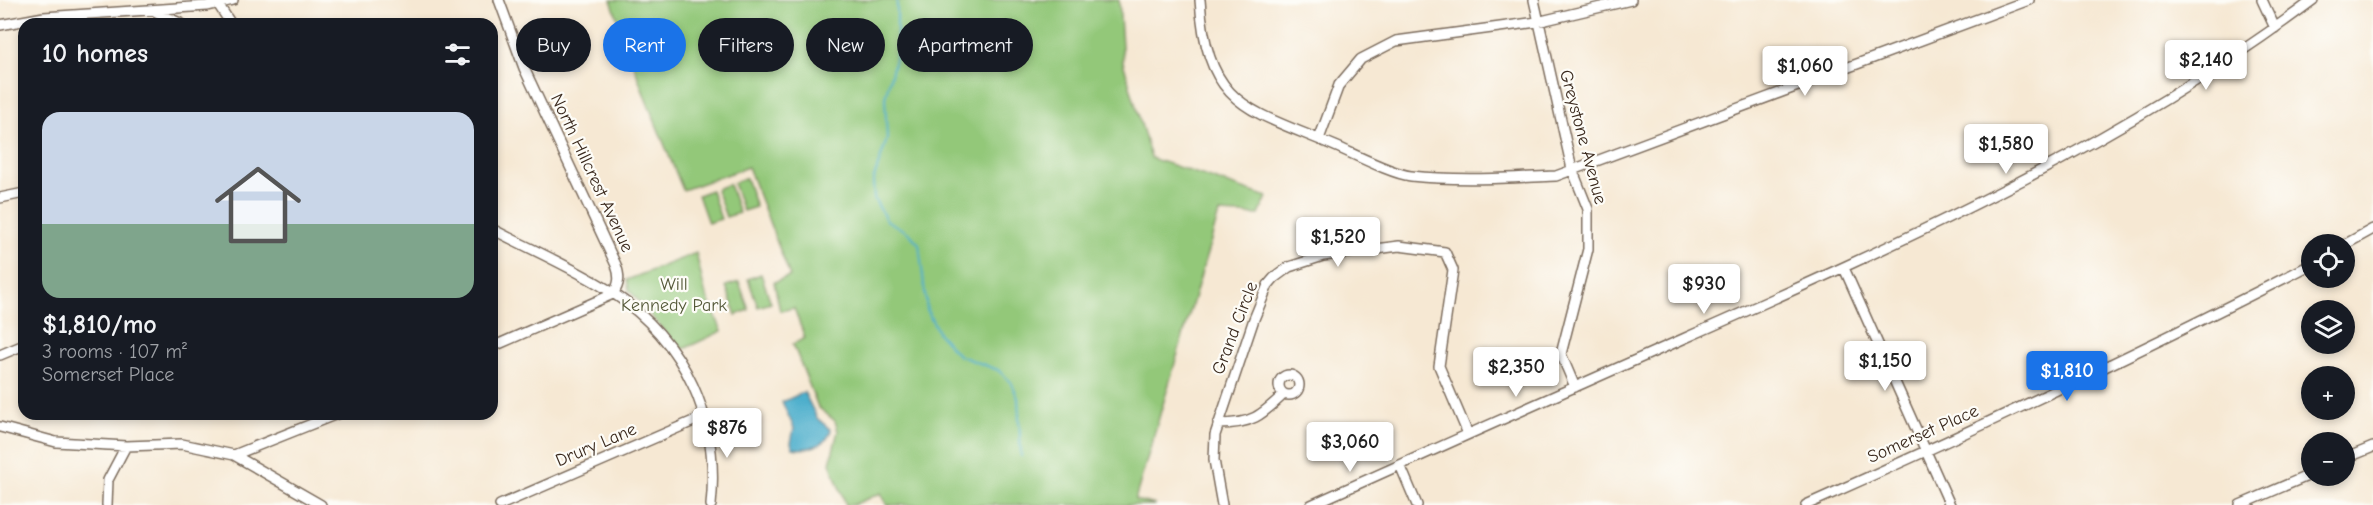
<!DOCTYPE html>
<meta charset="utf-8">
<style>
:root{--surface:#171b24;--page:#20242c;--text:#f1f3f6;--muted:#9ea1a6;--line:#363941;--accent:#1a73e8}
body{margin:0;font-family:"Comic Neue",sans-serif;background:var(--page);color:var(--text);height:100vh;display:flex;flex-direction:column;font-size:22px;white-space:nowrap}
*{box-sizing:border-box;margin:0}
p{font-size:20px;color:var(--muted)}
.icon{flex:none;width:33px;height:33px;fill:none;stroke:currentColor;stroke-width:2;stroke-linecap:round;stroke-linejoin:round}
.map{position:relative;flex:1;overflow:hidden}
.side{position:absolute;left:18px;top:18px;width:480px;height:402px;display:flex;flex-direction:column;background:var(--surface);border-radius:18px;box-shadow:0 3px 9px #0003}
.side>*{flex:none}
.banner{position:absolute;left:516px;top:18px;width:570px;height:54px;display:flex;gap:12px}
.controls{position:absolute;left:2301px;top:234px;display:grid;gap:12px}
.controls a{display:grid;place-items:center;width:54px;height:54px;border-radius:50%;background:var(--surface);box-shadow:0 3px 9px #0003;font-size:30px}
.price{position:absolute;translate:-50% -51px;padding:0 14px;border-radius:6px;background:#fff;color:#222;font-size:20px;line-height:39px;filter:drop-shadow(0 2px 3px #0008)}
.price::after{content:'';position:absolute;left:50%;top:36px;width:18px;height:14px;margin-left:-9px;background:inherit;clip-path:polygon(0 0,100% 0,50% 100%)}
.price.on{background:var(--accent);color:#fff}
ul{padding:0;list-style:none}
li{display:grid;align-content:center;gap:12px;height:318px;padding:0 24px}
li+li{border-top:2px solid var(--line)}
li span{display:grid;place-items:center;height:186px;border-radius:18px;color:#555}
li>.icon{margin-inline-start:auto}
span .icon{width:108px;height:108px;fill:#fffc;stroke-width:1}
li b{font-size:26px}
h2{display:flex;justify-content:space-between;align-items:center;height:72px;padding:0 24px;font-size:26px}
.tag{padding:0 21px;border-radius:27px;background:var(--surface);box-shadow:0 3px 9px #0003;font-size:21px;line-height:54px}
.tag.on{background:var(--accent);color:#fff}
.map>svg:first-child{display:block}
</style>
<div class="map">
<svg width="2373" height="505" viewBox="0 0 2373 505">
<rect width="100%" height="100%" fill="#fdfcf7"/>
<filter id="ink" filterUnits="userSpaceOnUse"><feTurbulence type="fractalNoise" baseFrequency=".0167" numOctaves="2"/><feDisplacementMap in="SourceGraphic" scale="12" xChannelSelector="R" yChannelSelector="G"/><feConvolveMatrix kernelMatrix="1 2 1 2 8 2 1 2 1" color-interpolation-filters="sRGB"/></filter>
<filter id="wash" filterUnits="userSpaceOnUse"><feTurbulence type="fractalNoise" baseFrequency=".008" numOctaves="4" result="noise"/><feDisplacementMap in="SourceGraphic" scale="24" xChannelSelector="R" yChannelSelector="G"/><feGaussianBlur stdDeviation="1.35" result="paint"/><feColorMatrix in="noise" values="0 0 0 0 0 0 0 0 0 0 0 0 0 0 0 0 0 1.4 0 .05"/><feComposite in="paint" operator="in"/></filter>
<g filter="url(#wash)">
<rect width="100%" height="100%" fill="#f6e8d3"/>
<!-- green -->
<path fill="#93c879" stroke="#67794c" stroke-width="1.5" d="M611,0H1119L1123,62L1151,158L1267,197L1259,215L1219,213L1135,500L1156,505H887L881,493L853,505H846L830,463L838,431L835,421L818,407L793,344L805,338L794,308L780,311L774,282L790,276L748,167L683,190L645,97Z
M746,178L756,207L743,211L733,183Z
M729,184L739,213L726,217L716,189Z
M711,190L721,219L708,223L698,195Z
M696,253L705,292L722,331L686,348L679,349L629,290L627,280Z
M761,274L771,303L758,307L748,279Z
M739,282L749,310L736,315L726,286Z"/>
<!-- water -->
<path fill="#4dafcc" stroke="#446c75" stroke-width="1.5" d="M804,392L817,418L831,430C828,445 807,451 793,448L791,443L794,428L782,402Z"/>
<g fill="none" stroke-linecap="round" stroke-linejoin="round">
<!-- stream -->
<path stroke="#4dafcc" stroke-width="2" d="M897,0V51L885,98L887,139L873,181L874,198L886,220L909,233L919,244L927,310L939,334L958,355L998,370L1011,382L1018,398L1021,456"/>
</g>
</g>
<g filter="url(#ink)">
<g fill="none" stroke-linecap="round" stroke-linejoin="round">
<!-- minor casing -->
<g stroke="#7c6c5d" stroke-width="12">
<path id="minor" d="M499,0L524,68L616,265C620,276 620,284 613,294
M1200,0C1207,107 1248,109 1335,146C1354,154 1392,174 1411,176C1459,181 1508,178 1556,176L2029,0
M1534,0L1572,169L1588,209V249L1561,354L1575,387
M2262,0L2275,28
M216,1L231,24
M156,12L182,24
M0,25L44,17L207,6L233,0
M1319,139L1339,85L1361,59L1396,41L1537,22L1631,0
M0,198L24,193
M492,229C532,250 575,268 613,293C686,342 720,419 711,505
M2344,245L2373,229
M1844,268L1950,505
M492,347L613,294
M0,355L24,345
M1279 385a10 10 0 1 1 20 0a10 10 0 1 1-20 0Z
M1218,424C1252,424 1261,416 1284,394
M0,427L56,442L126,446L182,444L234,455L321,505
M234,455L337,414
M2344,459L2373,447
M1400,465L1417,505
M107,505L108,480L126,446
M500,505L705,416
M1222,505L1214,460L1215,435L1254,319L1268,285L1274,278L1289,267L1323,256L1399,246L1445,252L1453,270L1439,366L1468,434
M1311,505C1435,449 1558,394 1683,339C1903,242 2120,145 2313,0
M1806,505C1977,429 2145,350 2312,264
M2240,505L2312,474"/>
</g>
<!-- minor -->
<use href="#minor" stroke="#fff" stroke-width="9"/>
</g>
</g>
<g text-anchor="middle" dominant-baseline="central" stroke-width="4.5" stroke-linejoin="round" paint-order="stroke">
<!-- street labels -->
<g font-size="18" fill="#3b2a1e" stroke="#fdfcf7">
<text transform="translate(1583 137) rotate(75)">Greystone Avenue</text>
<text transform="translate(592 173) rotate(65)">North Hillcrest Avenue</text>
<text transform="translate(1235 328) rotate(-69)">Grand Circle</text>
<text transform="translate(1923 434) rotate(-24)">Somerset Place</text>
<text transform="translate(596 445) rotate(-23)">Drury Lane</text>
</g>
<!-- park labels -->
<g font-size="18" fill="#555939" stroke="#fdfcf7">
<text x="674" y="284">Will<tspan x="674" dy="21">Kennedy Park</tspan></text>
</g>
</g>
</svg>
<div class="controls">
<a><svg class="icon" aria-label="locate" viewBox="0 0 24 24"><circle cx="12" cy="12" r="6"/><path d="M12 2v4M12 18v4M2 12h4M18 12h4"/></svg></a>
<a><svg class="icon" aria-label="layers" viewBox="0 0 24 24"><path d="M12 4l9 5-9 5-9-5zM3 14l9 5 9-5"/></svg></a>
<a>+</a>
<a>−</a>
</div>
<b class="price" style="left:2206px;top:91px">$2,140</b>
<b class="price" style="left:1805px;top:97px">$1,060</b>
<b class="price" style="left:2006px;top:175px">$1,580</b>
<b class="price" style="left:1338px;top:268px">$1,520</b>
<b class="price" style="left:1704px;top:315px">$930</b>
<b class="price" style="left:1885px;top:392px">$1,150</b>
<b class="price" style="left:1516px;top:398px">$2,350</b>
<b class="price on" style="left:2067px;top:402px">$1,810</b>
<b class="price" style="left:727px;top:459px">$876</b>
<b class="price" style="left:1350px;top:473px">$3,060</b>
<div class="banner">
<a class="tag">Buy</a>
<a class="tag on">Rent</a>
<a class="tag">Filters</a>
<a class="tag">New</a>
<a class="tag">Apartment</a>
</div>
<section class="side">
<h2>10 homes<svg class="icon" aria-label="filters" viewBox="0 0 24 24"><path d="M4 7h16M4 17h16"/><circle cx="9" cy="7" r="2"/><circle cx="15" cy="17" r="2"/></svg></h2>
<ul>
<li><span style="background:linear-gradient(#c9d6e8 60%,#7fa58c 0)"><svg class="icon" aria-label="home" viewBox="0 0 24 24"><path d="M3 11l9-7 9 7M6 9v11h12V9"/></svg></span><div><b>$1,810/mo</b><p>3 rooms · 107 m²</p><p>Somerset Place</p></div></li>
</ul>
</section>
</div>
